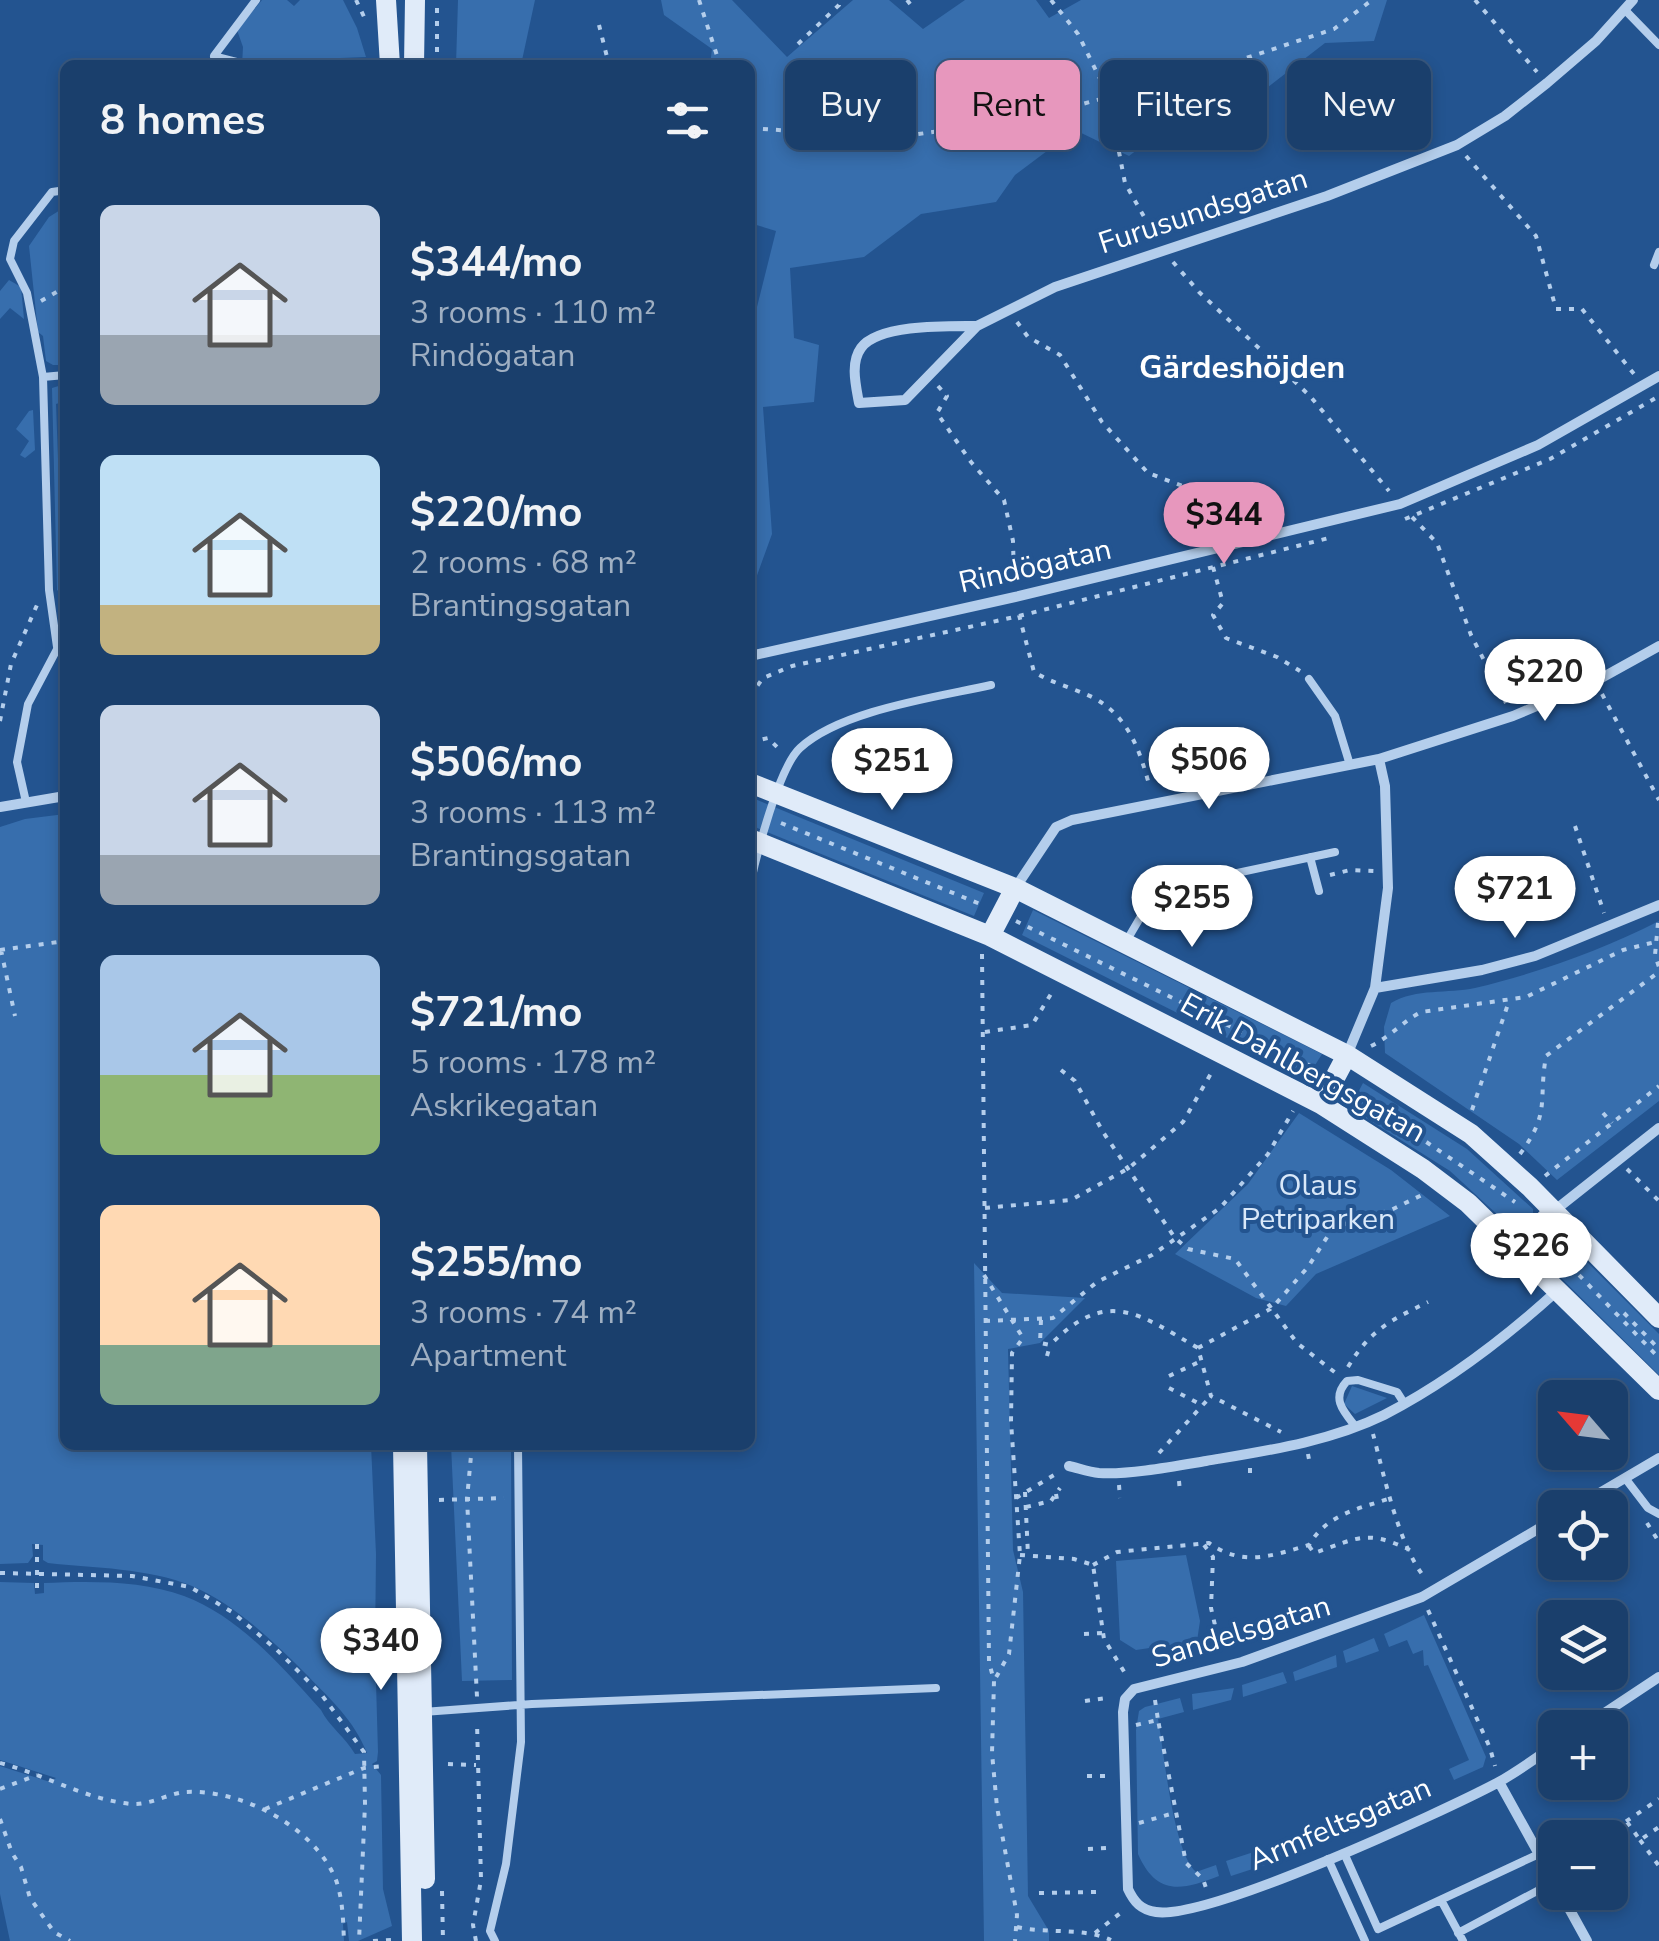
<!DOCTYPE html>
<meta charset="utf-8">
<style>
:root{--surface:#1a3f6c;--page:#234672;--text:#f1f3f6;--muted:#9fafc2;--line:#38587f;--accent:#e797bd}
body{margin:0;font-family:"Nunito Sans",sans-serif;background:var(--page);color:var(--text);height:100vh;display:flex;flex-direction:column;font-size:38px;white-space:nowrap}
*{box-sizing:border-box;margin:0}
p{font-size:32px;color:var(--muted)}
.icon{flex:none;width:55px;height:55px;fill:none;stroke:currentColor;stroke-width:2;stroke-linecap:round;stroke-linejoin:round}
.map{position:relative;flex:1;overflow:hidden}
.drawer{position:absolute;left:60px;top:60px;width:695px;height:1390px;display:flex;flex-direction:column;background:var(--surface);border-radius:15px;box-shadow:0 5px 15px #0003,0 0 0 2px var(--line)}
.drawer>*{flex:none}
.banner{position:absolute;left:785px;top:60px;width:722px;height:90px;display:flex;gap:20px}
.needle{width:65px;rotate:298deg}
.controls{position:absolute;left:1538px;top:1380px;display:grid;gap:20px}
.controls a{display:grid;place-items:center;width:90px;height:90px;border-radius:15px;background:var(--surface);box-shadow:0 5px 15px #0003,0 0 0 2px var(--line);font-size:50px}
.price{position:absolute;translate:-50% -85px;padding:0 22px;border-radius:35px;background:#fff;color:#222;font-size:32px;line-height:65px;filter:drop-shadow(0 2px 5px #0008)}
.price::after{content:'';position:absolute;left:50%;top:60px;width:30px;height:22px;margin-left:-15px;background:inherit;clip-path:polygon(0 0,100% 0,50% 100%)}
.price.current{background:var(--accent);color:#111}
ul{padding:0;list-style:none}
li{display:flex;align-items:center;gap:30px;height:250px;padding:0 40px}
li span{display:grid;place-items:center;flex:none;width:280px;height:200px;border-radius:15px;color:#555}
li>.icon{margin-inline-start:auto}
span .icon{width:120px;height:120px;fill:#fffc;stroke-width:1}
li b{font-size:42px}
h2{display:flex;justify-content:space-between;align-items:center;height:120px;padding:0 40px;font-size:42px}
.pill{padding:0 35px;border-radius:15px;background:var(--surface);box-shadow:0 5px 15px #0003,0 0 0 2px var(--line);font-size:35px;line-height:90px}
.pill.current{background:var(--accent);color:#111}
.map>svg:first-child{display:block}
</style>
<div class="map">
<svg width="1659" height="1941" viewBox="0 0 1659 1941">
<rect width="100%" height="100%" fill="#235490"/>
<!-- green -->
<path fill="#376ead" d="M262,0H287L294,6L300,0H343L357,28L366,57L340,58L339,65H242L243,47L237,30Z
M458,0H535L521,65H456Z
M661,0H732L787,57L853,0H889L923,29L965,0H1036L1049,18L1081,0H1387L1374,41L1325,43L1233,114L1205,98L1129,156L1075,130L1015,175L996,202L921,214L864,257L790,268L794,338L819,345L814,402L763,407L772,534L751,592L750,335L776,231L750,223V65H710L712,49L664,15Z
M65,207V365H53L46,361L43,336L38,332L29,246L49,217Z
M9,280L21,287L24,319L10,308L0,319V291Z
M65,384V401L56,404L63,595L57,590L52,388Z
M33,410L35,450L25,458L20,455L29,441L16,429L29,411Z
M750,797L984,893L974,916L750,825Z
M65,814V1445H371L376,1554L375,1648L378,1752L377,1761L372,1764L381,1775L383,1889L392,1926L358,1941H349L347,1922L343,1924L344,1941H10L0,1894V1766L50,1782L56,1778L0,1760V1582L34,1583L35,1594L44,1593V1583C88,1581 142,1580 184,1596C240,1617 282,1667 321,1710C328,1725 346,1738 355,1754L367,1753C354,1720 331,1700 307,1675C273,1641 236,1605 192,1586C148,1568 94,1568 48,1563L43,1560V1545L32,1544L33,1556L28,1563L0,1564V827L25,819Z
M1033,910L1322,1054L1307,1078L1022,935Z
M1659,921V1101L1557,1180L1519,1144L1385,1053L1384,1027L1391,1003C1416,988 1448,994 1475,988C1538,973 1602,950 1659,921Z
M1363,1083L1467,1149L1533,1209V1218L1519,1229L1512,1228L1450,1171L1350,1108Z
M1299,1113L1391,1170L1450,1216L1316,1274L1286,1306L1256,1298L1175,1254L1248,1184Z
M1565,1240L1659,1334V1375L1545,1262Z
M974,1263L1002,1293L1085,1298L1040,1343L1008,1349L1013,1550L1023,1592L1028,1896L1049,1931V1941H984Z
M1352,1386L1387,1398L1355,1414L1344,1404Z
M451,1445H511L512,1680L462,1681Z
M1186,1555L1200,1621L1197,1641L1136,1650L1120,1640L1116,1561Z
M1424,1615L1486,1757L1483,1767L1454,1780L1449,1769L1469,1760L1428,1665L1424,1666L1423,1650L1413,1654L1407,1640L1389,1647L1384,1634Z
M1374,1638L1379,1651L1346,1663L1343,1651Z
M1336,1655L1337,1667L1295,1681L1293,1672Z
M1283,1672L1287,1683L1243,1697L1242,1685Z
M1234,1688L1231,1700L1193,1710L1192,1694Z
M1180,1698L1184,1712L1158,1719C1164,1752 1173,1852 1196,1872L1216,1865L1219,1876C1182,1890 1157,1897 1138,1854L1136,1730L1139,1711L1145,1707Z
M1406,1791L1407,1801L1364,1821L1361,1814Z
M1308,1834L1311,1844L1276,1858L1273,1847Z
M1263,1849L1268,1864L1231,1876L1226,1861Z"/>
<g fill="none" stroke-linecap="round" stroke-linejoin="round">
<!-- path -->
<path stroke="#b4ceec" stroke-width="4" stroke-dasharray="5 8" stroke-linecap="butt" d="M356,0L367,23
M699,0L720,65
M907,0L915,10
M1051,0L1078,34L1108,95L1125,183L1156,238
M1475,0L1537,72
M599,25L609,65
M798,44L839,5L840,0
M437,65V0
M750,128L892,138L1034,117L1216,68L1334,29L1372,0
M1466,156L1536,236L1556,309H1582L1634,374
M1173,262L1199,292L1310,396L1389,491
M41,301L65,287
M1017,322L1028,337L1060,355L1102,422L1148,473L1207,495L1218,532
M938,386L947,396L937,413L971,462L1004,500L1013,541L1014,581
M1412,517L1437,543L1471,635L1506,703
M1405,519L1550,459L1659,396
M1213,567L1223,603L1213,615L1226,638L1277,657L1300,671
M1019,615L1034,672C1052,683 1073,688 1092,697C1129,716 1140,751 1150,788
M1602,694L1659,800
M750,696L763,678L792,666L1019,616L1333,537
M0,721L11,664L37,605
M750,742L768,738L780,750
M781,823L985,906
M1575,826L1604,913
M1330,875L1350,870L1375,871
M1016,921L1317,1069
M1658,923L1655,955L1659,967
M0,950L65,941
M1,950L15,1016
M982,954L989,1662L994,1681L992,1753L997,1807L1017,1915L1015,1941
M985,1032L1032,1025L1054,989
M1371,1046C1390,1037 1402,1022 1421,1012L1526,997L1623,950L1659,941
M1061,1070L1075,1081L1103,1132L1175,1238L1188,1249L1235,1259L1297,1343L1337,1374
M1351,1091L1515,1202
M1472,1110L1509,1001
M1603,1113L1612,1123
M1520,1154C1551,1112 1538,1102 1546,1056L1656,974
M1627,1169L1659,1201
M1545,1176L1659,1086
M985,1208L1071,1200L1129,1168L1183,1122L1213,1070
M1552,1247L1659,1358
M984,1275L1023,1338L1012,1353L1011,1421L1020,1555L1009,1654L994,1681
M1624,1313L1659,1349
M1041,1320L1040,1343L1050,1345C1107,1287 1139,1314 1198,1348L1211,1396L1281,1432
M985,1321L1053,1318L1097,1282L1152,1255L1220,1208L1268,1154L1293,1111
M1198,1348L1272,1308L1308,1267L1331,1231L1351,1221L1391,1210L1426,1193
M1047,1356L1050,1345
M1348,1367C1370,1330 1391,1320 1428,1302
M1169,1376L1201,1361
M1169,1388L1202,1405
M1373,1434C1384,1475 1399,1548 1426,1579
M472,1445L467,1499L477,1697
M1159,1453L1211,1396
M1308,1454L1310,1465
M1250,1468V1481
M1179,1481L1180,1492
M1119,1485L1120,1498
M1025,1492L1028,1555
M1056,1494L1058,1505
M1016,1498L1059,1472
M439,1500L504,1498
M1026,1507L1051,1501L1060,1488
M1647,1523L1659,1542
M37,1544V1594
M1204,1545L1213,1557L1211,1608L1221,1651
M1309,1546L1314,1553C1358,1538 1366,1529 1410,1550
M1020,1555L1074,1559L1093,1565L1104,1639L1128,1678
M1093,1565L1117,1552L1209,1543C1243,1567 1271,1556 1309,1545C1327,1514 1358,1509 1391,1498
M0,1573L132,1576L190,1587L232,1612L277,1650L321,1694L364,1752L365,1804L359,1941
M1428,1610L1490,1748L1495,1766
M1084,1634L1104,1633
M1155,1700L1158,1720
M1085,1701L1106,1698
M1136,1725L1158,1720L1186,1863L1203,1879L1206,1888
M0,1763C43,1774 87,1800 132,1804C150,1805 167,1794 185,1792C241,1789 314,1826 336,1880C343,1900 343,1920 344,1941
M448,1764L476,1765
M1087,1776H1106
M0,1789L37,1775
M265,1809L364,1768L385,1766
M0,1819L12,1853L21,1867L30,1898L54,1932L70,1941
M1627,1822L1640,1840L1659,1827
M1139,1823L1174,1813
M1607,1838L1609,1833L1659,1799
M1640,1840L1659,1866
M1088,1849L1107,1848
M442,1891L443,1941
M1039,1893L1097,1892
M1017,1927C1048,1934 1082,1927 1111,1940
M1095,1933L1123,1911
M373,1941L391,1940
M476,1941L473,1925L481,1880L477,1722"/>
<!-- lane -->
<path stroke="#b4ceec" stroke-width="8" d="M1625,10L1659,45
M249,65L214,56L256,0
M1654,265L1659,252
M43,377L65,375
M57,647L49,590L43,377L27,293L10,259L14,241L52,192L59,191
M1309,679L1335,716L1350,765
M26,802L17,762L28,704L65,634
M1310,857L1319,891
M750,886C756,856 779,767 800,748C841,710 938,697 991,685
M1127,940L1147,906L1190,883L1335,852
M1355,1426C1343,1411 1331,1398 1347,1381L1358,1380L1397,1392L1404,1403
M1625,1478L1648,1508L1659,1514
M423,1712L532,1704L936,1688
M1344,1853L1378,1929L1541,1853
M1328,1859L1365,1941
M1441,1900L1463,1941
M1458,1933L1554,1882
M495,1941L490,1931L506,1864L521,1742L518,1445"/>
<!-- street -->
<path stroke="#b4ceec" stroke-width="10" d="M977,326C948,326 878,324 861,348C850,363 856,386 859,403L905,400L977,326L1055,287L1327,196L1457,145L1505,116L1547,83L1596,41L1633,0
M750,656L1015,597L1400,504L1538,445L1659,376
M0,807L65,796
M1016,887L1056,827L1072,820L1379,759L1513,716L1596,681L1659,646
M1375,988L1482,970L1535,956L1659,905
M1347,1055L1375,988L1388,888L1385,786L1379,759
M1554,1211L1659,1128
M1069,1466C1078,1468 1089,1472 1099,1473C1128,1475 1176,1466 1206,1461C1265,1451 1329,1442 1384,1415C1448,1382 1504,1339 1558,1290
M1574,1508L1659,1458
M1555,1519L1422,1597L1242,1662L1134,1689L1125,1699L1123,1712L1128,1889C1134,1902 1141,1910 1156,1912C1208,1920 1442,1812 1497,1783C1517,1772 1536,1758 1555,1745
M1582,1728L1659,1677
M1499,1782L1555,1883
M1560,1892L1587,1941"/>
<!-- secondary -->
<path stroke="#e0ebf9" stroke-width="20" d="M386,0L390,65
M414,65L415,0
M750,783L1015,888L1347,1055L1471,1134L1530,1187L1659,1318
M750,839L990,936L1321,1104L1423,1169L1468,1203L1659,1390
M990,936L1015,888
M1321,1104L1347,1055
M1517,1248L1554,1211
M403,1445L412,1941
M417,1445L425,1879"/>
</g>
<g text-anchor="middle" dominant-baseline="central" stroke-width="8" stroke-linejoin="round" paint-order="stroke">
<!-- street labels -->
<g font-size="30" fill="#fff" stroke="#235490">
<text transform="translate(1203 211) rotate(-18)">Furusundsgatan</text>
<text transform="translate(1035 566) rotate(-13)">Rindögatan</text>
<text transform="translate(1303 1068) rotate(29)">Erik Dahlbergsgatan</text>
<text transform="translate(1241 1632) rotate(-17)">Sandelsgatan</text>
<text transform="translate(1340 1824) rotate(-23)">Armfeltsgatan</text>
</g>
<!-- park labels -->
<g font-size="30" fill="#d9e8f9" stroke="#235490">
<text x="1318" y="1185">Olaus<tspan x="1318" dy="34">Petriparken</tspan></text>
</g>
<!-- neighbourhood labels -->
<g font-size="32" font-weight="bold" fill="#fff" stroke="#235490">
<text x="1242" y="367">Gärdeshöjden</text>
</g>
</g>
</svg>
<div class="controls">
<a><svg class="needle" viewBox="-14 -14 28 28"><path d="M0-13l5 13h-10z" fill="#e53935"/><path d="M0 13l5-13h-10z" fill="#9fafc2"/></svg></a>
<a><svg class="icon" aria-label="locate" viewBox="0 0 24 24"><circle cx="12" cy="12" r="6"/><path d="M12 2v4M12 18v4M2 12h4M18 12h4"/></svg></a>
<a><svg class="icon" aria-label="layers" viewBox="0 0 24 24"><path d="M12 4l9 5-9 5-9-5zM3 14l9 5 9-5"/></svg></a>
<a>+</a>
<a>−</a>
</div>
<b class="price current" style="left:1224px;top:567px">$344</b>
<b class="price" style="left:1545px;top:724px">$220</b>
<b class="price" style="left:1209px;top:812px">$506</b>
<b class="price" style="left:892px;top:813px">$251</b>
<b class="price" style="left:1515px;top:941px">$721</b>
<b class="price" style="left:1192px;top:950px">$255</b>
<b class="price" style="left:1531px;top:1298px">$226</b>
<b class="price" style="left:381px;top:1693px">$340</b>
<div class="banner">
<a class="pill">Buy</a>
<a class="pill current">Rent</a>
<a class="pill">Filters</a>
<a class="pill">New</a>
</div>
<section class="drawer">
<h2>8 homes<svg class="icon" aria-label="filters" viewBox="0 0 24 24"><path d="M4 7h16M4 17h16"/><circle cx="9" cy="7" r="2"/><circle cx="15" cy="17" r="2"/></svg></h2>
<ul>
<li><span style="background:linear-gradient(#c9d6e8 65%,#9aa5b1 0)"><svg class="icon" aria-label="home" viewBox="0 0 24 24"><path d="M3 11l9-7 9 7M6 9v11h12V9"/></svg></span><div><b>$344/mo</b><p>3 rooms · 110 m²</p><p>Rindögatan</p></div></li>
<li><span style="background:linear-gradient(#bfe0f5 75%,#c2b280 0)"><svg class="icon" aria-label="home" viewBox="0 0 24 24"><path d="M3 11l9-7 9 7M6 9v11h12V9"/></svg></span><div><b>$220/mo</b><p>2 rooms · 68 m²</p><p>Brantingsgatan</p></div></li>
<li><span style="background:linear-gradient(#c9d6e8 75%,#9aa5b1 0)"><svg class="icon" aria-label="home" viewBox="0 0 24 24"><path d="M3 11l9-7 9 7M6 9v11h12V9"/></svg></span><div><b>$506/mo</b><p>3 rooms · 113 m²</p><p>Brantingsgatan</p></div></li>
<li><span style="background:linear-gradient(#a9c7e8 60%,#8fb573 0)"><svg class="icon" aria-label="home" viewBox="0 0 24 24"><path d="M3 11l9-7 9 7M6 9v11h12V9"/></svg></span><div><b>$721/mo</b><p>5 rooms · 178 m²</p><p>Askrikegatan</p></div></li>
<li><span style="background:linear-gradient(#ffd9b3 70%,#7fa58c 0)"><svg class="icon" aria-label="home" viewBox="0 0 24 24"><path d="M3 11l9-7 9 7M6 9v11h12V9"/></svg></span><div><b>$255/mo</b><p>3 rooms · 74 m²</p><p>Apartment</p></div></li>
</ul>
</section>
</div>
